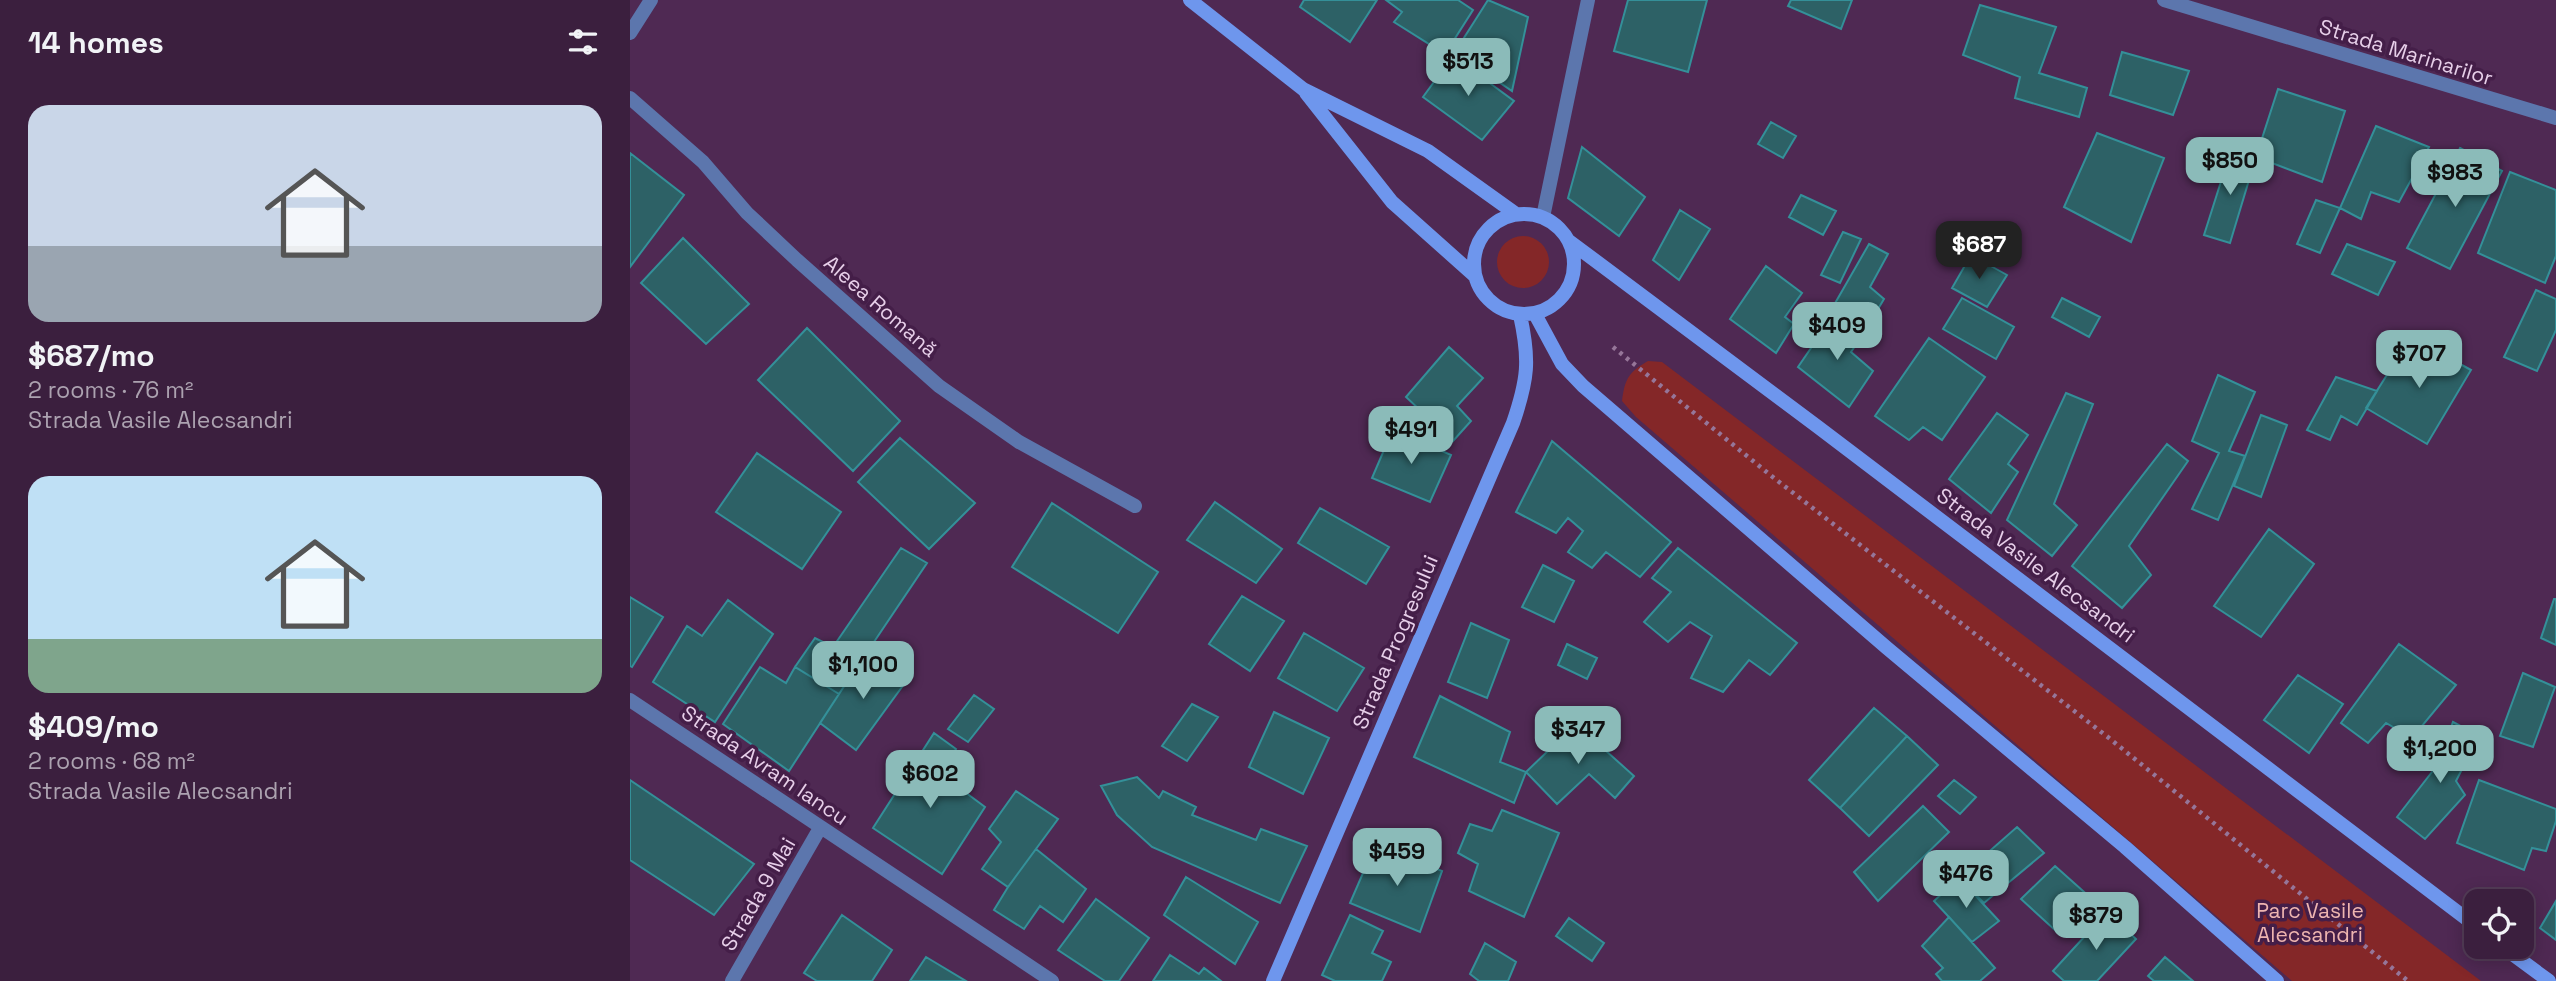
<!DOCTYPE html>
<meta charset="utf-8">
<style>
:root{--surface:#3b1f3e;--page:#422745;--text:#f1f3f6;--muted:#aca2b0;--line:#543d58;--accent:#8bbbb9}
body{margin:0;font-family:"Space Grotesk",sans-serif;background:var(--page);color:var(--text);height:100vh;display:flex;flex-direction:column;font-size:26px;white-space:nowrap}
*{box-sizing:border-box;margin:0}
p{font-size:23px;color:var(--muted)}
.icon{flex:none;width:38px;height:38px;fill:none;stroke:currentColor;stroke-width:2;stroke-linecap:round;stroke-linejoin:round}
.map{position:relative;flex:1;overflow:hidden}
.sheet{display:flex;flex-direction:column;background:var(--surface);width:630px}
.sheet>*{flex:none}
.fabs{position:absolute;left:1834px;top:889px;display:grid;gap:14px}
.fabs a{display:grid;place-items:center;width:70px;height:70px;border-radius:14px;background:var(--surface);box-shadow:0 4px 18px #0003,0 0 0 2px var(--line);font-size:35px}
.price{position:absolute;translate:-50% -60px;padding:0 16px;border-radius:14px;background:var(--accent);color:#111;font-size:23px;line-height:46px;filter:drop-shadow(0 2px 4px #0008)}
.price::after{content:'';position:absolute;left:50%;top:42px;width:21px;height:16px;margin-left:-10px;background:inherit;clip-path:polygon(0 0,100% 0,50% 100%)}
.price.selected{background:#222;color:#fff}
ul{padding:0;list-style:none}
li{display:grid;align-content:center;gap:14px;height:371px;padding:0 28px}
li span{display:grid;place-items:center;height:217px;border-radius:21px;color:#555}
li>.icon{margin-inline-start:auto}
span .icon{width:126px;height:126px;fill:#fffc;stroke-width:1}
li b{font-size:30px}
h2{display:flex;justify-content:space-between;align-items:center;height:84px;padding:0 28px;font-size:30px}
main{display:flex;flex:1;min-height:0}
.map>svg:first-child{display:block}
</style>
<main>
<section class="sheet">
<h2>14 homes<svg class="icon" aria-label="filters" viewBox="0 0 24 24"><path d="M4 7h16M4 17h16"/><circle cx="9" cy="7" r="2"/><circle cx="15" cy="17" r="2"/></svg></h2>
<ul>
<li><span style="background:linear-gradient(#c9d6e8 65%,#9aa5b1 0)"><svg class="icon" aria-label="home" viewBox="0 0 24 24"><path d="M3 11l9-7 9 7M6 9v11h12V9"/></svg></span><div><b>$687/mo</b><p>2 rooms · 76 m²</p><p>Strada Vasile Alecsandri</p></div></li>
<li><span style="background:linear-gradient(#bfe0f5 75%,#7fa58c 0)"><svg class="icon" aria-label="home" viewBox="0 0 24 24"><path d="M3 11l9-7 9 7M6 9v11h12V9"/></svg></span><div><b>$409/mo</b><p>2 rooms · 68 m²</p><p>Strada Vasile Alecsandri</p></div></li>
</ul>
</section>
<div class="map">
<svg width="1926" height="981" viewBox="0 0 1926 981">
<rect width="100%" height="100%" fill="#4f2953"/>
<!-- green -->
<path fill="#842728" d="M867 262a26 26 0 1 1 52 0a26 26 0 1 1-52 0Z
M1018,361L1032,362L1851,981H1662L1006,417L992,401C995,378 999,372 1018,361Z"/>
<!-- building -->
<path fill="#2d6166" stroke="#349099" stroke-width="2" d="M674,0H747L720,42L670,7Z
M756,0H828L843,10L815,54L764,22L772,12Z
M858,0L898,17L882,91L825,52Z
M998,0H1077L1058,72L984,51Z
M1161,0H1222L1211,29L1158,6Z
M1350,5L1426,27L1409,73L1457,88L1449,117L1385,98L1390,77L1333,55Z
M1492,52L1559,71L1543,115L1480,95Z
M823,56L884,101L852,140L793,97Z
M1648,89L1715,111L1692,182L1626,157Z
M1141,122L1166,136L1153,158L1128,144Z
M1746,126L1799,147L1769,202L1741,192L1731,219L1710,208Z
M1467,133L1534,158L1501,242L1434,207Z
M952,147L1015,197L989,236L938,198Z
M1830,148L1872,171L1820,269L1777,248Z
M1601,150L1626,157L1600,243L1574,235Z
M0,153L54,195L0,267Z
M1880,172L1926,190V256L1915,283L1848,253Z
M1171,195L1206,211L1193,235L1159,217Z
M1686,200L1710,208L1690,253L1667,244Z
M1050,210L1080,229L1049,280L1023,260Z
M1213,232L1231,239L1210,283L1191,275Z
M53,238L119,304L76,344L11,283Z
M1239,244L1258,254L1240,287L1254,299L1232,336L1200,312Z
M1717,244L1765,262L1748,295L1702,274Z
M1341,255L1377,275L1357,307L1322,288Z
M1136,266L1172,293L1155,317L1164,324L1146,353L1100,319Z
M1906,290L1926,299V330L1907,371L1874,357Z
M1332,298L1384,327L1366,359L1313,329Z
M1432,298L1470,317L1459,337L1422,317Z
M1203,316L1232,336L1221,352L1243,371L1219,407L1168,367Z
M177,328L270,421L223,471L128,380Z
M1781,337L1841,370L1797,444L1736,408Z
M1299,338L1355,377L1312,440L1293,427L1279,440L1245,416Z
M819,347L853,378L827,406L841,421L823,441L776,397Z
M1588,375L1625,392L1599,451L1615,456L1588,520L1562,509L1589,453L1562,441Z
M1706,377L1747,391L1727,425L1711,416L1700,440L1677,430Z
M1436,393L1463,404L1424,504L1447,525L1422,556L1377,520Z
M1367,413L1398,435L1378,464L1388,472L1361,513L1319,479Z
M1631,415L1657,425L1631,497L1604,486Z
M763,429L821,455L800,502L742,478Z
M270,438L345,503L299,549L228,482Z
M922,441L1041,542L1010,577L976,552L962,568L938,552L953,531L938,518L926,533L886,512Z
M1537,444L1558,461L1499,546L1521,575L1492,608L1442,566Z
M127,453L211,512L172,569L86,512Z
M585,502L652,549L626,583L557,540Z
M422,503L528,572L488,633L382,567Z
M690,508L759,547L736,584L668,543Z
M1639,529L1684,564L1631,637L1584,606Z
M271,548L297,563L209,694L165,667L185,638L203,647Z
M1048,548L1167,643L1140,675L1119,660L1093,692L1061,678L1082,636L1060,622L1038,642L1014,622L1041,592L1022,578Z
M913,565L944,581L924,622L892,607Z
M612,596L654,621L620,671L579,644Z
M0,597L33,617L2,667L0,666Z
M1924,599H1926V645L1911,638Z
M98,600L143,634L85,722L23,682L57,626L72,636Z
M841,623L879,640L857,698L818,682Z
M674,633L734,668L707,711L648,678Z
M937,644L967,658L957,679L928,665Z
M1769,644L1826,685L1782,738L1756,723L1738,743L1711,723Z
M236,653L277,680L226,750L190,723Z
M130,667L156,683L165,667L209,694L159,771L93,724Z
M1893,673L1925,687L1903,747L1870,736Z
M1668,675L1713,704L1679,753L1634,720Z
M344,695L364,709L338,742L318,729Z
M810,696L880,732L870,762L896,772L884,803L784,757Z
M562,704L588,717L557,761L532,746Z
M1244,708L1277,736L1210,808L1179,780Z
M644,712L699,738L673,794L619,767Z
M1823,722L1849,736L1826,781L1835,795L1795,839L1767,817L1805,768Z
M946,724L1004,776L985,798L959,774L927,804L896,772Z
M304,733L326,749L312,775L355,807L312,874L243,828Z
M1277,736L1308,765L1239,836L1210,808Z
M507,777L529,798L533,791L566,807L562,815L626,840L631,829L677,846L650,903L522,847L487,815L471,786Z
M0,780L124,864L84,915L0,860Z
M1324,780L1346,797L1330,814L1308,796Z
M1849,780L1926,809V821L1916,851L1902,848L1894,870L1827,843Z
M386,791L428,819L378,887L352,869L371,842L359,829Z
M1293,806L1319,832L1248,901L1224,872Z
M872,810L929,833L894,917L839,891L848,864L828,853L840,824L862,831Z
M1387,827L1414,853L1354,903L1329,878Z
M746,843L812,871L790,932L720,903Z
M406,849L456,889L433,922L410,906L394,929L364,910L378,887Z
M1425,866L1462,899L1427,932L1391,899Z
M556,877L628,922L605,964L534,915Z
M1329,878L1369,921L1342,942L1304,901Z
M466,899L519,938L489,981H475L428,950Z
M1926,901V940L1910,928Z
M1477,912L1506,939L1467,981H1434L1423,971Z
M212,915L262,950L242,981H187L174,973Z
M720,915L753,931L742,953L761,962L752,981H705L692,975Z
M1319,917L1365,968L1350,981H1312L1306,974L1313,968L1292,946Z
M939,918L974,943L962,961L926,936Z
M855,943L886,962L878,981H849L840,974Z
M540,955L569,974L574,968L591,981H523Z
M296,957L336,981H280Z
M1535,957L1563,981H1524L1518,976Z"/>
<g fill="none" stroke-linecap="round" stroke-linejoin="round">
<!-- path -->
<path stroke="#967699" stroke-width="4.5" stroke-dasharray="3.5 5" stroke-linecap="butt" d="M983,347L1144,478L1479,738L1778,981"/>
<!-- street -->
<path stroke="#5c76ad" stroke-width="14" d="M1534,0L1926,118
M0,33L21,0
M0,98L73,162L117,213L167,260L309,386L389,442L505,506
M913,217L958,0
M0,700L422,981
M102,981L190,828"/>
<!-- secondary -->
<path stroke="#6e96ed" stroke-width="14" d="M560,0L673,89L798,151L886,214
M676,93L762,202L845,276
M844 264a50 50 0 1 1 100 0a50 50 0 1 1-100 0Z
M939,241L1188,427L1846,926
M905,314L932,364L953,386L1257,648L1495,847L1647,981
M1873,947L1919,981
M643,981L883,423C898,379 900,360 890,315"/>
</g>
<g text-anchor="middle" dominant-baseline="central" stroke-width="7" stroke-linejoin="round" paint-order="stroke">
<!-- street labels -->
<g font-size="21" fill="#e7cfe9" stroke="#441e48">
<text transform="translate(1776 52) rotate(17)">Strada Marinarilor</text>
<text transform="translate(251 306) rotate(41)">Aleea Romană</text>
<text transform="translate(1406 565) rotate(37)">Strada Vasile Alecsandri</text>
<text transform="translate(765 642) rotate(-67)">Strada Progresului</text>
<text transform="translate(135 765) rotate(34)">Strada Avram Iancu</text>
<text transform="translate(128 894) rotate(-60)">Strada 9 Mai</text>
</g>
<!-- park labels -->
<g font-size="21" fill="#eeb5b0" stroke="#441e48">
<text x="1680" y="910">Parc Vasile<tspan x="1680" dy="24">Alecsandri</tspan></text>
</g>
</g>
</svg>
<div class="fabs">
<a><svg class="icon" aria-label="locate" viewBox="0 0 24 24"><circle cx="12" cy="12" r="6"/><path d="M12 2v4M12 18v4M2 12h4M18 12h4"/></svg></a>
</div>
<b class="price" style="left:838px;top:98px">$513</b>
<b class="price" style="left:1600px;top:197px">$850</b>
<b class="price" style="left:1825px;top:209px">$983</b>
<b class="price selected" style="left:1349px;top:281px">$687</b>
<b class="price" style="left:1207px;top:362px">$409</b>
<b class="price" style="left:1789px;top:390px">$707</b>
<b class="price" style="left:781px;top:466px">$491</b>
<b class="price" style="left:233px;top:701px">$1,100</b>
<b class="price" style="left:948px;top:766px">$347</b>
<b class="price" style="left:1810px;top:785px">$1,200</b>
<b class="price" style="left:300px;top:810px">$602</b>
<b class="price" style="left:767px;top:888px">$459</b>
<b class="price" style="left:1336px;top:910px">$476</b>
<b class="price" style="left:1466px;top:952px">$879</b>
</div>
</main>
